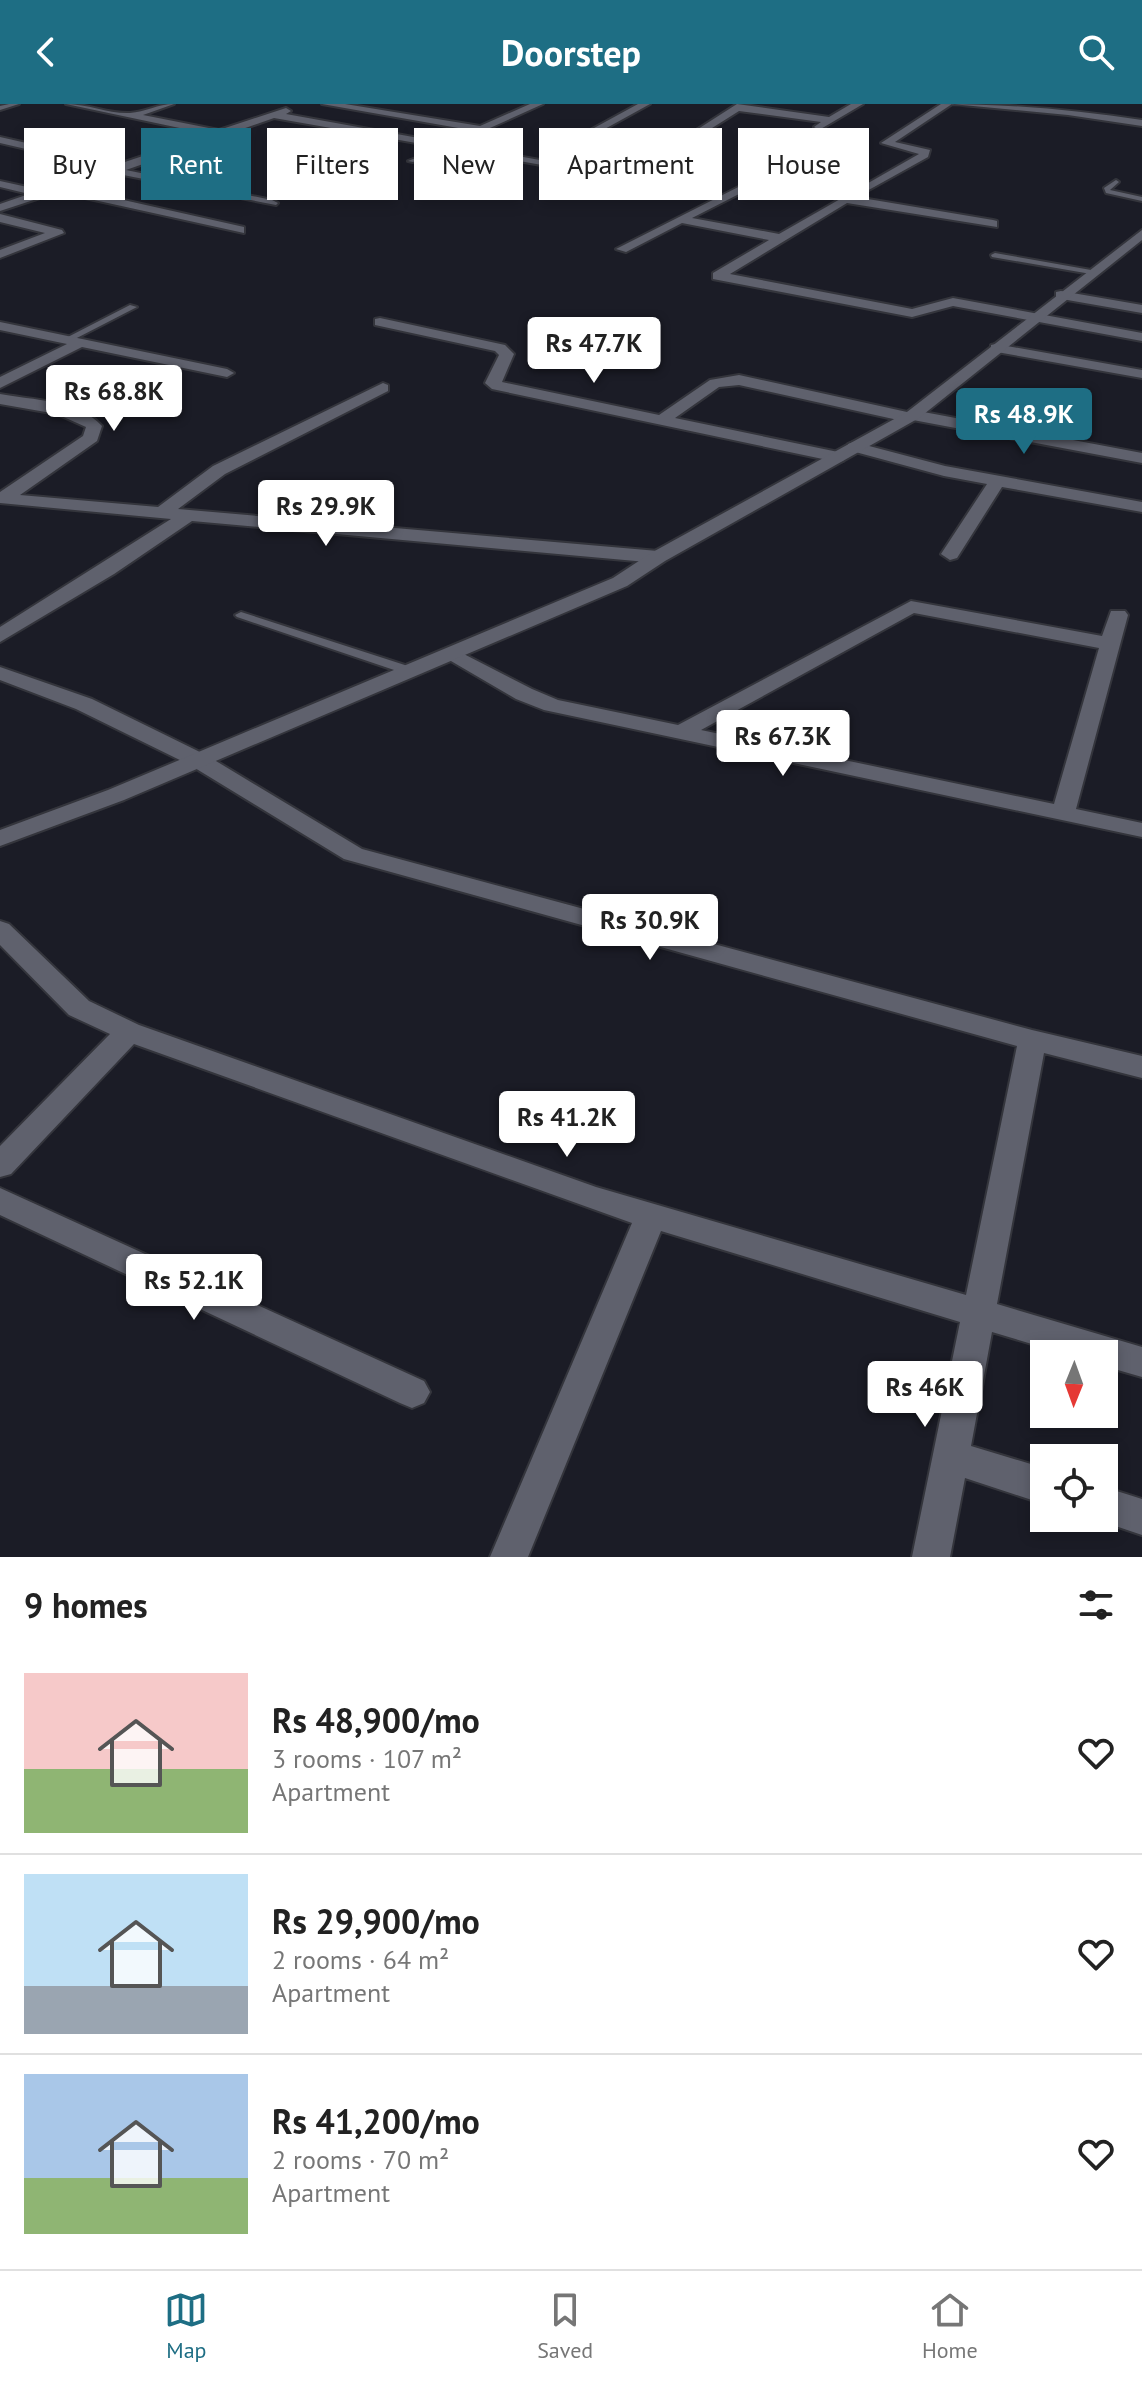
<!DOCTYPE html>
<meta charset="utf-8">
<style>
:root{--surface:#fff;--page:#f6f6f6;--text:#222;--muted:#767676;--line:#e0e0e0;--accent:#1e6e84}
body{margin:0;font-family:"PT Sans",sans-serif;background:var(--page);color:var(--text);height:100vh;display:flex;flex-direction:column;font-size:30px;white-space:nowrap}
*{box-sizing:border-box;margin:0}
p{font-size:26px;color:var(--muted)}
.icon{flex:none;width:44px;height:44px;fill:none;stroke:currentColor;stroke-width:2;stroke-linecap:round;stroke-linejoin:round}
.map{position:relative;height:1453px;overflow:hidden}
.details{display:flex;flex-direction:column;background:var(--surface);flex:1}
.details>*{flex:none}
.banner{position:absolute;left:24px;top:24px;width:1094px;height:72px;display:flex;gap:16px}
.needle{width:52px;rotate:181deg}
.controls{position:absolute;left:1030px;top:1236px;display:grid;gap:16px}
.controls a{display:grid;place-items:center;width:88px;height:88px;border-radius:0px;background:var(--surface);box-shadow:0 4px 12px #0003;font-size:40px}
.price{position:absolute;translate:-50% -68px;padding:0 18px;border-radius:8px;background:#fff;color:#222;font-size:26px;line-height:52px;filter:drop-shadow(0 2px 4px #0008)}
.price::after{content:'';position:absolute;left:50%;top:48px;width:24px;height:18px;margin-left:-12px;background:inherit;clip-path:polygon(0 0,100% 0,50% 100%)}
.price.current{background:var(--accent);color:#fff}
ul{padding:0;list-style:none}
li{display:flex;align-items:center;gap:24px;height:200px;padding:0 24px}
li+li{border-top:2px solid var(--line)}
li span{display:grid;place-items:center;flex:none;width:224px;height:160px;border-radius:0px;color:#555}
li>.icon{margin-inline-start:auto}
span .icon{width:96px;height:96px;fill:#fffc;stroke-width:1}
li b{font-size:34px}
h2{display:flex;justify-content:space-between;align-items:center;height:96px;padding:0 24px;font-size:34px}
.pill{padding:0 28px;border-radius:0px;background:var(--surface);box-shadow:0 4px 12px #0003;font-size:28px;line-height:72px}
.pill.current{background:var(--accent);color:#fff}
header{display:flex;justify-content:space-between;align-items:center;height:104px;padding:0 24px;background:var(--accent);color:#fff;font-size:36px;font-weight:600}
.dock{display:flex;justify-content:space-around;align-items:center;height:112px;border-top:2px solid var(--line);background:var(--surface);font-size:22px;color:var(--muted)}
.dock a{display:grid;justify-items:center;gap:4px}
.dock .current{color:var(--accent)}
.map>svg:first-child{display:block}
</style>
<header><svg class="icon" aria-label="back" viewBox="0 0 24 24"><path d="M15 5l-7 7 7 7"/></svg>Doorstep<svg class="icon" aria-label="search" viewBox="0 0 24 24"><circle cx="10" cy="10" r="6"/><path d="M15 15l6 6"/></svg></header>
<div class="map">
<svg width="1142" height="1453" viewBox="0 0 1142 1453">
<rect width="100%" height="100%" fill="#1b1c26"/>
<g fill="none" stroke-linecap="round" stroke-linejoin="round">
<!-- service casing -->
<g stroke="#34353c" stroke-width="4">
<path id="service" d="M9,0H19L0,6V2Z
M449,41L454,42L413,58L408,57Z
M1116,76L1119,78L1110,86L1142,93V97L1106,89L1104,84Z
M995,149L1091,166L1095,168L1091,170L992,153L991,151Z
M130,201L137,203L71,237L64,235Z
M241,508L414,564L416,567L410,571L406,570L237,513L235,511Z"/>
</g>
<!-- minor casing -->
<g stroke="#34353c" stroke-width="4">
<path id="minor" d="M66,0C88,0 109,10 130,9C145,8 158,0 174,0L143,11L219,26L286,4L291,7L286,10L667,79L661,82L274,14L126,66L272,96L278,99L276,101L113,69L70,84L244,123V129L58,88L0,107V100L29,90L0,83V77L41,86L108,64L0,39V33L119,60L208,30Z
M322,0H345L480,22L530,0H543L481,28Z
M638,0H650L583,37L574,35Z
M737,0L829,13L851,0H863L819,26L814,23L821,18L739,7L682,43L673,41Z
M941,0C1009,0 1075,6 1142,16V22L1068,11L952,0L895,38L930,46L928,53L856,93L993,116L997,117V123L847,99L730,170L912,205L953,194L1142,229V237L953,202L912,213L713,175V169L769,136L682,119L626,148L616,145L784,60L789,63L788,65L692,114L779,130L919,50L881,39Z
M0,110L62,126L64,129L0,154V146L45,129L0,118Z
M1061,187L1142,201V209L1056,194V188Z
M380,214L505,241L514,250L502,278L659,311L710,276L739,271L907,308L913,306L1142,349V359L913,316L907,318L739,281L719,283L675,314L843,349L845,353L843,357L837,358L492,285L485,279L499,251L495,247L375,221V215Z
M0,218L227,265L234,269L227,273L82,243L0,284V273L67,240L0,226Z
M996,240L1142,266V274L991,247V241Z
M383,279L388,281V287L225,370L178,405L658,447L667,453L658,459L192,417L114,470L0,538V523L171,415L0,399V388L83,332L86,323L57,310L0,300V290C32,296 79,296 102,322L97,337L20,391L158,403L213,362Z
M854,338L945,362L1142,398V408L1002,383L957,454L950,456L941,450L987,380L944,372L848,346V340Z
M911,497L1102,532L1111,507H1125L1128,511L1076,705L1142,719V733L544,606L516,595L439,550L442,546H456L532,585L558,596L678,621ZM914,509L1099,544L1054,700L701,626Z
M0,563L92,595L206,651L362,745L1032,926L1142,952V974L1044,949L997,1200L1142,1243V1273L1104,1262V1250H1065L992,1228L971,1342L1044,1364V1400L965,1374L950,1453H912L960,1218L661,1127L528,1453H490L632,1119L134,940L11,1070L0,1073V1042L110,930L69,911L0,841V817L9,820L89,897L139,921L596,1083L966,1191L1017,942L344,755L190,661L76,605L0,576Z
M0,1084L424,1277L430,1288L424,1299L412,1304L400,1299L0,1111Z
M1104,1383L1142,1395V1431L1092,1414H1104Z"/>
</g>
<!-- tertiary casing -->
<g stroke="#34353c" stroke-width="4">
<path id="tertiary" d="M1142,126V136L919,314L665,457L627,482L124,696L0,742V726L108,686L613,474L651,449L907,308Z"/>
</g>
<!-- service -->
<use href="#service" fill="#5f616d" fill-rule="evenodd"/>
<!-- minor -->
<use href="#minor" fill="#5f616d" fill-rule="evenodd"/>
<!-- tertiary -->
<use href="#tertiary" fill="#5f616d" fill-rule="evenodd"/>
</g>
</svg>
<div class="controls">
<a><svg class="needle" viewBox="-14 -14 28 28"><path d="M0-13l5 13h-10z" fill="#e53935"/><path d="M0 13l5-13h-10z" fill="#767676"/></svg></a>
<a><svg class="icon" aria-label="locate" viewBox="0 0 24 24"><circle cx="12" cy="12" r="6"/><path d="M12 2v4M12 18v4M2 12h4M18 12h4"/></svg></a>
</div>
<b class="price" style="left:594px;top:281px">Rs 47.7K</b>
<b class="price" style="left:114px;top:329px">Rs 68.8K</b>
<b class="price current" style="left:1024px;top:352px">Rs 48.9K</b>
<b class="price" style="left:326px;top:444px">Rs 29.9K</b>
<b class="price" style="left:783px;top:674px">Rs 67.3K</b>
<b class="price" style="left:650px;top:858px">Rs 30.9K</b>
<b class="price" style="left:567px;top:1055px">Rs 41.2K</b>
<b class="price" style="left:194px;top:1218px">Rs 52.1K</b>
<b class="price" style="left:925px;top:1325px">Rs 46K</b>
<div class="banner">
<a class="pill">Buy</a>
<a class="pill current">Rent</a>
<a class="pill">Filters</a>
<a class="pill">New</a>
<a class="pill">Apartment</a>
<a class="pill">House</a>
</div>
</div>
<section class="details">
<h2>9 homes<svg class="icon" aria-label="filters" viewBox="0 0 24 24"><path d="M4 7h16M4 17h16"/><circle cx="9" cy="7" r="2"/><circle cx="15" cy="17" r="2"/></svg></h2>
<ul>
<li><span style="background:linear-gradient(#f6c9c9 60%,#8fb573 0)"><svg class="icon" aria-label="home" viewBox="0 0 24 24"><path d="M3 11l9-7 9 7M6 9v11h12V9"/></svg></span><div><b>Rs 48,900/mo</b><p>3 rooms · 107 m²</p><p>Apartment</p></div><svg class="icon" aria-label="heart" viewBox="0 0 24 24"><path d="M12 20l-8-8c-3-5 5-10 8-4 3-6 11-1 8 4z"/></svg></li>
<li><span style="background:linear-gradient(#bfe0f5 70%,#9aa5b1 0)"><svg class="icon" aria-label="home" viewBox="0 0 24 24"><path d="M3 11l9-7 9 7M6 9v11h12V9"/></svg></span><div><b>Rs 29,900/mo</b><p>2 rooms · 64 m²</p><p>Apartment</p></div><svg class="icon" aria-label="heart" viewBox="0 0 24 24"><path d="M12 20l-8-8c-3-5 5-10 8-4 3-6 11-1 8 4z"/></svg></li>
<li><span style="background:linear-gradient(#a9c7e8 65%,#8fb573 0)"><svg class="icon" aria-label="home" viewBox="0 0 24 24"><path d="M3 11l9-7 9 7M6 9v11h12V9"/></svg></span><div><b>Rs 41,200/mo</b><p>2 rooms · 70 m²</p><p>Apartment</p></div><svg class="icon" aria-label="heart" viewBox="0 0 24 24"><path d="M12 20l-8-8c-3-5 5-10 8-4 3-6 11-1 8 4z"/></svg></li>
</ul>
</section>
<nav class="dock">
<a class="current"><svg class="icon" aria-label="map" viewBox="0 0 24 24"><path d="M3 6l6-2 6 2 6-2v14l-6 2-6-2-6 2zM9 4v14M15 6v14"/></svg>Map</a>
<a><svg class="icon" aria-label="saved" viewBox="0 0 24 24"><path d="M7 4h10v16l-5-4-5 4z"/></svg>Saved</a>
<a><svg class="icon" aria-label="home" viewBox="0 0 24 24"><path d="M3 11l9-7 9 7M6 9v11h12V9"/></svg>Home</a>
</nav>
